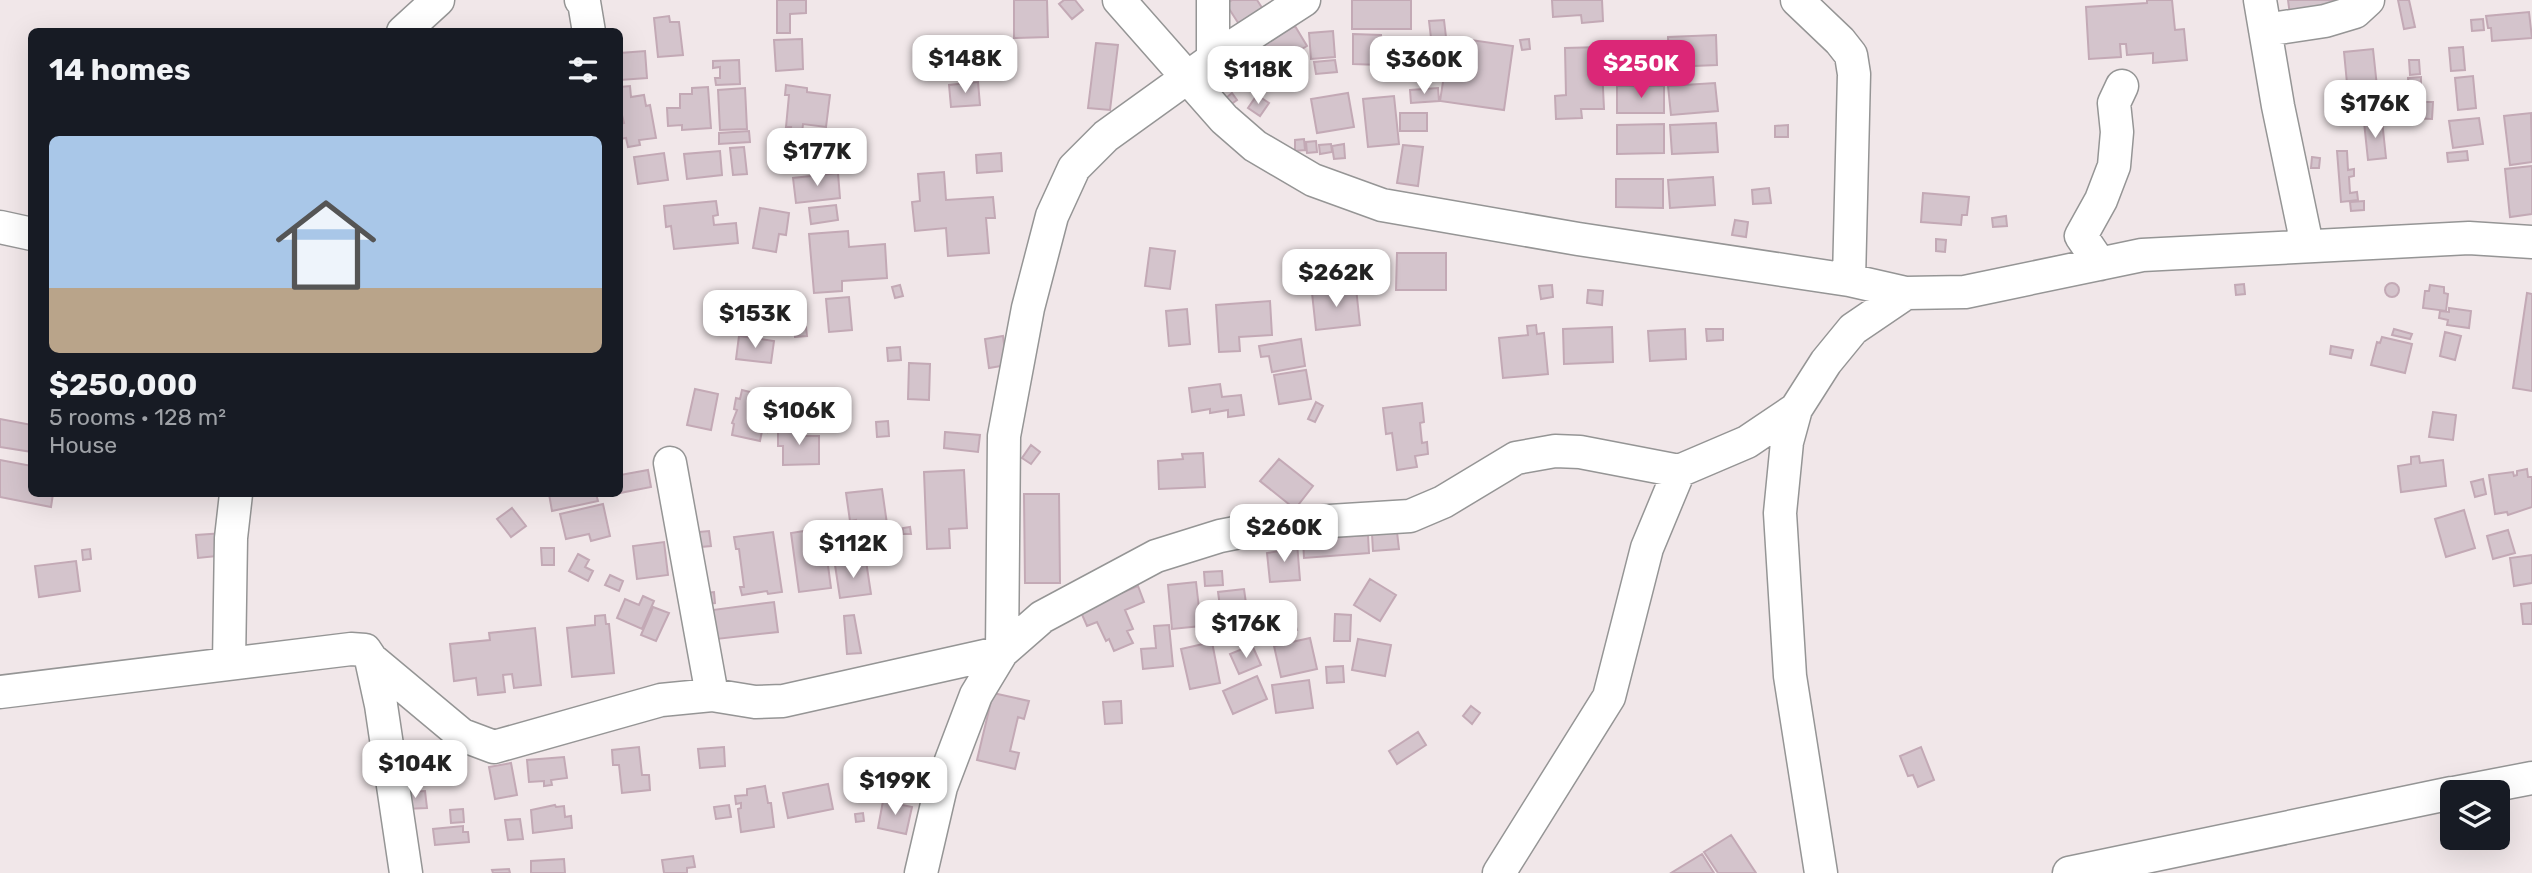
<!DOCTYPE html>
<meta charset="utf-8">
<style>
:root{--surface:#171b24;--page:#20242c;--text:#f1f3f6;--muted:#9ea1a6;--accent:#db2777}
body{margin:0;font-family:Rubik,sans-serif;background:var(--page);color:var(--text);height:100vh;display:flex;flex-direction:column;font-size:26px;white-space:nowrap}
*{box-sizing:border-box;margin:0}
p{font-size:23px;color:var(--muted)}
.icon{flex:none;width:38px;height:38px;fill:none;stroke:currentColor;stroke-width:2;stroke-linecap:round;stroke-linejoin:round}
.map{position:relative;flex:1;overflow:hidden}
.drawer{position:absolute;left:28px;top:28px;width:595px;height:469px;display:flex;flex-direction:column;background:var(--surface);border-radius:10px;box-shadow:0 7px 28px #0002}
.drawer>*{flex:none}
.controls{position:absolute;left:2440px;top:780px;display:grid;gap:14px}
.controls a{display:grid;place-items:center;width:70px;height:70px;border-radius:10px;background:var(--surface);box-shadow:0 7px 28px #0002;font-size:35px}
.price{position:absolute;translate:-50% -60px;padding:0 16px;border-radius:14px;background:#fff;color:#222;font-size:23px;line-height:46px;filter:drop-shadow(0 2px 4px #0008)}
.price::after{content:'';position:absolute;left:50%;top:42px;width:21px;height:16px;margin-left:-10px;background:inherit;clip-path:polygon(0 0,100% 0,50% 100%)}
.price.current{background:var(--accent);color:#fff}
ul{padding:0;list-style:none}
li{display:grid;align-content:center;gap:14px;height:371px;padding:0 21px}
li span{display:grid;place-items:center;height:217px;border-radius:10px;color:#555}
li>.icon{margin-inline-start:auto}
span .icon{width:126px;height:126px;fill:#fffc;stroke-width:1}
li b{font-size:30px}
h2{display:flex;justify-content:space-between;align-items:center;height:84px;padding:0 21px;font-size:30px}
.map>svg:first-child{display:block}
</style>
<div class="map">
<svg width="2532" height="873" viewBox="0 0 2532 873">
<rect width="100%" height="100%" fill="#f1e7e9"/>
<!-- building -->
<path fill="#d4c4cc" stroke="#c3a9b5" stroke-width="2" d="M777,0H806V13L790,14V33H777Z
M1014,0H1047L1048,37L1014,38Z
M1064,0H1075L1083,10L1072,19L1059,4Z
M1232,0H1257L1266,14L1242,29L1226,4Z
M1352,0H1411V29H1352Z
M1552,0H1602L1603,21L1582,23L1581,15L1553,17Z
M2147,0H2172L2175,30L2184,29L2187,60L2153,63V53L2127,55L2126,44H2120L2121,57L2089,59L2086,7L2147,3Z
M2288,0H2342L2290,15Z
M2398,0H2409L2415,27L2404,29Z
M2529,12L2532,38L2492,41L2491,28H2488L2486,16Z
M669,16L670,22H679L683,55L658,57L654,18Z
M2483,19L2484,30L2472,31L2471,20Z
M1444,20L1446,37L1431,38L1429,21Z
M1295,26L1307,46L1270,68L1255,43L1273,32L1276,37Z
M1333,31L1335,57L1311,59L1309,33Z
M1353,34L1381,35L1380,65L1353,64Z
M1716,35L1717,65L1669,67L1668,37Z
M1450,37L1513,46L1504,110L1440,101Z
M802,39L803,69L776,71L774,40Z
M1529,39L1530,49L1522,50L1520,40Z
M1654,42L1655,53L1643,54L1642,44Z
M1096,43L1118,45L1110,110L1088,108Z
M1601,47L1604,109H1581L1582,118L1556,119L1555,96L1566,95L1565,48Z
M2463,47L2465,70L2451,71L2449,48Z
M2373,49L2378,96L2359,98L2358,93L2348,94L2344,52Z
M645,51L647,78L620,80V53Z
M1427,54L1428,77L1405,78L1404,55Z
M1252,58L1264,76L1240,91L1228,73Z
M739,60L740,84L716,85L715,78H720V67L713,68V61Z
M1335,60L1337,72L1316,74L1314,62Z
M2409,60H2419L2420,74L2410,75Z
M2473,76L2476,108L2458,110L2455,78Z
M2421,77V92L2409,93L2408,78Z
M978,82L980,105L951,107L949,85Z
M1715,83L1718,111L1671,115L1668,86Z
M786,85L807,88V92L830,95L826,127L803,124L802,133L790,132L791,127H786L789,95H785Z
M630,86L631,97L644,95L646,106L650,105L656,138L639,140L640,145L628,147L626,138L620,139V124L624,123L621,111H620V87Z
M1617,86H1664V113H1617Z
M708,87L711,128L682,130V125L668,126L667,108H680V94H692V88Z
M745,88L747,129L720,130L718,90Z
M1438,88L1439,101L1411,103L1410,90Z
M1232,93L1237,100L1230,105L1226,98Z
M1348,93L1354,127L1317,133L1311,99Z
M1257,95L1269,103L1260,116L1248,108Z
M1394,96L1399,144L1368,147L1363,99Z
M2379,98L2380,110L2357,112L2355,100Z
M2411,102H2433L2432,119L2410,118Z
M2341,105L2348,108L2343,120L2336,117Z
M1400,113H1427V131H1400Z
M2531,113L2532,162L2510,165L2504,116Z
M2479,118L2483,144L2453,148L2449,121Z
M2382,120L2386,158L2368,160L2364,122Z
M1716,123L1718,152L1672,154L1670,125Z
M1664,124V153L1617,154V125Z
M1788,125V137H1775V126Z
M749,131L750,142L719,144V133Z
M1304,139L1305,150L1295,151V140Z
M1316,141L1317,152L1307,153L1306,142Z
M1331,144L1332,152L1320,154L1319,145Z
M1344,144L1345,158L1334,159L1332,146Z
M1403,145L1423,147L1418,186L1397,183Z
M744,147L747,174L733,175L730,148Z
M835,148L836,168L801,171L799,150Z
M720,151L722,175L687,179L684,154Z
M2337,151H2347L2348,170L2354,169V176L2349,177L2350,193L2357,192L2358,200L2341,202Z
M2467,151L2468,160L2448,162L2447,153Z
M664,153L668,180L638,184L634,157Z
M1001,153L1002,171L977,173L976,155Z
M2312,157L2320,158L2319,168H2311Z
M2532,166V214L2510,217L2505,169Z
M944,172L946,200L993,197L995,218H986L989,253L948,256L946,228L915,231L912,202L920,201L918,174Z
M838,173L840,198L796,203L793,178Z
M1713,177L1715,205L1670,208L1668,180Z
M1616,179H1663V208L1616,207Z
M1769,188L1771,203L1753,204L1752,190Z
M1923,193L1969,197L1967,215H1962L1961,225L1921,222Z
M716,201L718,215L713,216L714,225L736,223L738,243L674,249L671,226L666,227L664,206Z
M2364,201V210L2351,211L2350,202Z
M836,205L838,220L811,224L809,208Z
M760,208L789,213L786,235L779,234L776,252L753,248Z
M2006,216L2007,226L1993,227L1992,218Z
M1735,220L1748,222L1746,237L1732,235Z
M848,231L849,247L885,244L887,278L842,281V291L814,293L809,234Z
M1936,239L1946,240L1945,252L1936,251Z
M1150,248L1175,251L1170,289L1145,286Z
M1397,253H1446V290H1396Z
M2385 290a7 7 0 1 1 14 0a7 7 0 1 1-14 0Z
M2244,284L2245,294L2236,295L2235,285Z
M900,285L903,296L895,298L892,287Z
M1552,285L1553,297L1541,299L1539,286Z
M2430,285L2444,287V293L2448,294L2446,311L2423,308L2425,291H2429Z
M1356,288L1360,325L1316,330L1312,293Z
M1588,290L1603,291L1602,305L1587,303Z
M2527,293L2532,294V391L2513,388Z
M849,297L852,330L829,332L826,299Z
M1270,301L1272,335L1239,337L1240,351L1219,352L1216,305Z
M743,303L771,307L767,334L739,331Z
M2449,308L2471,311L2469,328L2447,325L2448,320L2439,318L2440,311L2449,312Z
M1187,309L1190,344L1169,346L1166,311Z
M1536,325L1537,334L1544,333L1548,374L1503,378L1499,338L1528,335L1527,326Z
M806,327L807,336L795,337L794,329Z
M1612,327L1613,362L1564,364L1563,329Z
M1685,329L1686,359L1650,361L1648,331Z
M1706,329H1723V340L1707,341Z
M2394,329L2412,334L2410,339L2392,335Z
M2445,332L2461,336L2455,360L2440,356Z
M739,336L774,341L771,363L736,359Z
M1003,336L1007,365L989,368L985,339Z
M2382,337L2412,344L2405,373L2371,365L2377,342L2380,343Z
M1301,339L1305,366L1272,372L1269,356L1261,357L1259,346Z
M2331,346L2353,350L2351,358L2330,354Z
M900,347L901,360L888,361L887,348Z
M909,363L930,364L929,400L908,399Z
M1306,370L1311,399L1279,404L1274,375Z
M1220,384L1222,397L1241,395L1244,415L1228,417V410L1210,413V409L1192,412L1189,388Z
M695,389L718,394L711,430L687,425Z
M742,390L770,397L767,408L773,409L767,432L762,431L760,441L732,435L734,424L732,423L737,410L734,409L736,398L740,399Z
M811,396L814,419L782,423L780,399Z
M1316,402L1323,406L1315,422L1308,419Z
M1422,403L1424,422L1420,423L1422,443L1427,442L1428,454L1415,456L1417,467L1397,470L1392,433L1386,434L1383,408Z
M2433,412L2456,415L2453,440L2429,437Z
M0,419L32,425V452L0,447Z
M888,421L889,436L877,437L876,422Z
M802,428V436H819V464L783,465V446H778V429Z
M945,432L980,435L978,452L944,448Z
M1031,445L1040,452L1031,464L1022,458Z
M1203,453L1205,487L1159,489L1158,461L1183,459L1182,454Z
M2419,456L2420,463L2443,460L2446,486L2401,492L2398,466L2411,464V457Z
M1279,459L1313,486L1295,509L1260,481Z
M0,460L32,466V494H53L51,507L0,497Z
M2527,469L2528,477H2532V507L2508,515L2507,512L2495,514L2489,475L2513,472L2514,476L2517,475V471Z
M648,470L651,487L620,493V475Z
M964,470L967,528L949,529L950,548L927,549L924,472Z
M2483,479L2486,494L2475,497L2471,482Z
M882,489L890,545L860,550L856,520L850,521L846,493Z
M549,494H596L598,501L552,511Z
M1024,494H1059L1060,583H1025Z
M603,504L610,536L591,541L589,534L566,539L560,514Z
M512,508L526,526L511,537L497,519Z
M2464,510L2475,548L2446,557L2435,519Z
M910,527L911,534H903V528Z
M823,528L831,588L799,592L791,533Z
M2508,530L2515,553L2493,559L2487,536Z
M709,531L711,546L690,548L688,533Z
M773,532L782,592L768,594L767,591L742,595L740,587H744L739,549H736L734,537Z
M1397,532L1399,549L1373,551L1372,534Z
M224,533L226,555L198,558L196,535Z
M1368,535L1369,553L1304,558L1303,540Z
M664,542L668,575L637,579L633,546Z
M1297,543L1300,580L1270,582L1267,553L1281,551L1280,544Z
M541,548H554V565H542Z
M90,549L91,559L83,560L82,550Z
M578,554L589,560L585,567L593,571L588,581L569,571Z
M2532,555V583L2514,586L2510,558Z
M76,561L80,591L39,597L35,566Z
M866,561L871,594L840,598L835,565Z
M1222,571L1223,585L1205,586L1204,572Z
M610,575L623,581L619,591L605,585Z
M1370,579L1396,595L1380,621L1354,605Z
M1196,582L1201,626L1172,629L1168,585Z
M1138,586L1144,602L1125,610L1133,629L1127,631L1133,643L1114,651L1109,639L1106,641L1097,622L1087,626L1080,610Z
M1244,589L1249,625L1223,629L1218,592Z
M714,592L715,603L697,605L695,594Z
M643,596L654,601L642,629L617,618L625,599L639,605Z
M774,602L778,632L708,640L705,611Z
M2532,603V624H2523L2521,604Z
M653,607L669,613L656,641L641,635Z
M1292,614L1297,630L1280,635L1275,620Z
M1335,614L1351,615L1350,641H1334Z
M605,615L606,624H609L614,673L572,677L567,628L595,625V616Z
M854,615L861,653L847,654L844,616Z
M1169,625L1173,666L1143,669L1141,649L1156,648L1154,626Z
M535,628L541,685L514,688L512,674L503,675L505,692L478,695L476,678L454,681L450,644L490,640L489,633Z
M1310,638L1317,669L1281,677L1274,646Z
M1358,639L1391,645L1385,676L1352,670Z
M1212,642L1220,683L1190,689L1181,649Z
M1252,645L1261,665L1239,674L1230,654Z
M1343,666L1344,682L1327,683L1326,667Z
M1257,676L1267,699L1233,714L1223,691Z
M1309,680L1313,708L1276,713L1272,685Z
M993,693L1029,701L1024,719L1018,717L1010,751L1019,753L1015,769L977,760Z
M1121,701L1122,723L1105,724L1103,702Z
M1471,706L1480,713L1472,724L1463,716Z
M1418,732L1426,745L1397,764L1389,751Z
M639,747L642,775H649L650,790L622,793L619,765H613L612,750Z
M724,747L725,766L700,768L698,749Z
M1921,747L1934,780L1918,787L1913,775L1908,776L1900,756Z
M564,757L567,778L551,780L552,785L544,786V781L529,782L527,760Z
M511,763L517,795L495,799L489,767Z
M828,784L833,809L788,818L783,793Z
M765,786L768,803H771L774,827L741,832L738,809L741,808V803L736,804L735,796L747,795V789Z
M425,791L427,808L404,809L403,792Z
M883,801L912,807L906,834L878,828Z
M555,805L556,807L564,806L565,817L571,816L572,828L533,833L531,810Z
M729,805L731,817L716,819L714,807Z
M463,809L464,822L451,823L450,810Z
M863,813L864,821L856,822L855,814Z
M520,819L523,839L508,840L505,820Z
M463,826V832H468L469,842L435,845L433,829Z
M1731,835L1756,873H1718L1704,852Z
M1702,854L1714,873H1671Z
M693,856L695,867L687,868V873H664L662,860Z
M564,859L565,873H531V861Z
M509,869L510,873H493L492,870Z"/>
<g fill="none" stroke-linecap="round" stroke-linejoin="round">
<!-- minor casing -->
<g stroke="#959595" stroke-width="35">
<path id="minor" d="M581,0L584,2L589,32
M1119,0L1224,119L1255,146L1313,180L1382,205L1578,239L1849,280L1906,293L1965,292L2142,255L2469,238L2532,242
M1797,0L1840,41L1851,55L1854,74L1849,280
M2260,0L2278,106L2307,245
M2265,30L2325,21L2355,12L2368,0
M403,32L438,0
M1213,59V0
M0,227L32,234
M2100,264L2081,236L2101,200L2114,166L2117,132L2114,103L2122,86
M670,463L712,695
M371,659L381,705L406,873
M229,663L231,538L236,494
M0,692L351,649L365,650L371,659L462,735L494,747L661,700L712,695L755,702L783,701L1002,652L1042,617L1156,556L1220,536L1281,524L1410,516L1443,502L1516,458L1555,451L1580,452L1679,471L1747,442L1796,409
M2454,793L2532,778
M921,873L941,787L976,695L1002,652L1004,436L1028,308L1052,216L1074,168L1106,136L1213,59L1304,0
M1499,873L1609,697L1647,548L1679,471
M1821,873L1790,676L1780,513L1787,442L1796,409L1826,362L1853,329L1906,293
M2069,873L2452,793"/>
</g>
<!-- minor -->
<use href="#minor" stroke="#fff" stroke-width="32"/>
</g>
</svg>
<div class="controls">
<a><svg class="icon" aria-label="layers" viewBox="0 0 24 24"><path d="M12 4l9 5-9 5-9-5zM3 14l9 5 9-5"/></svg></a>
</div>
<b class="price" style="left:965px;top:95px">$148K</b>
<b class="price" style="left:1424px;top:96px">$360K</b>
<b class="price current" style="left:1641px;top:100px">$250K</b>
<b class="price" style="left:1258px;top:106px">$118K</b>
<b class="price" style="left:2375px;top:140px">$176K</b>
<b class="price" style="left:817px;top:188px">$177K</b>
<b class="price" style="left:1336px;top:309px">$262K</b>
<b class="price" style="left:755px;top:350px">$153K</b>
<b class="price" style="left:799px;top:447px">$106K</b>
<b class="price" style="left:1284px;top:564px">$260K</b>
<b class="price" style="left:853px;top:580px">$112K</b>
<b class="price" style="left:1246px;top:660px">$176K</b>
<b class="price" style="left:415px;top:800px">$104K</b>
<b class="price" style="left:895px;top:817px">$199K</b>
<section class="drawer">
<h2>14 homes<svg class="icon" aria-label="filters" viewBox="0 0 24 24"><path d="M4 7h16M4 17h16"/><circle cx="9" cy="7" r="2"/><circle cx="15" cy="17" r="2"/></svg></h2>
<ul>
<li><span style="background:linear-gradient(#a9c7e8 70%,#b9a48a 0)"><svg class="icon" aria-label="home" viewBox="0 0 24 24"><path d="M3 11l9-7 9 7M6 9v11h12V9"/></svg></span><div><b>$250,000</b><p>5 rooms · 128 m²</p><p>House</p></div></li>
</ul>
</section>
</div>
